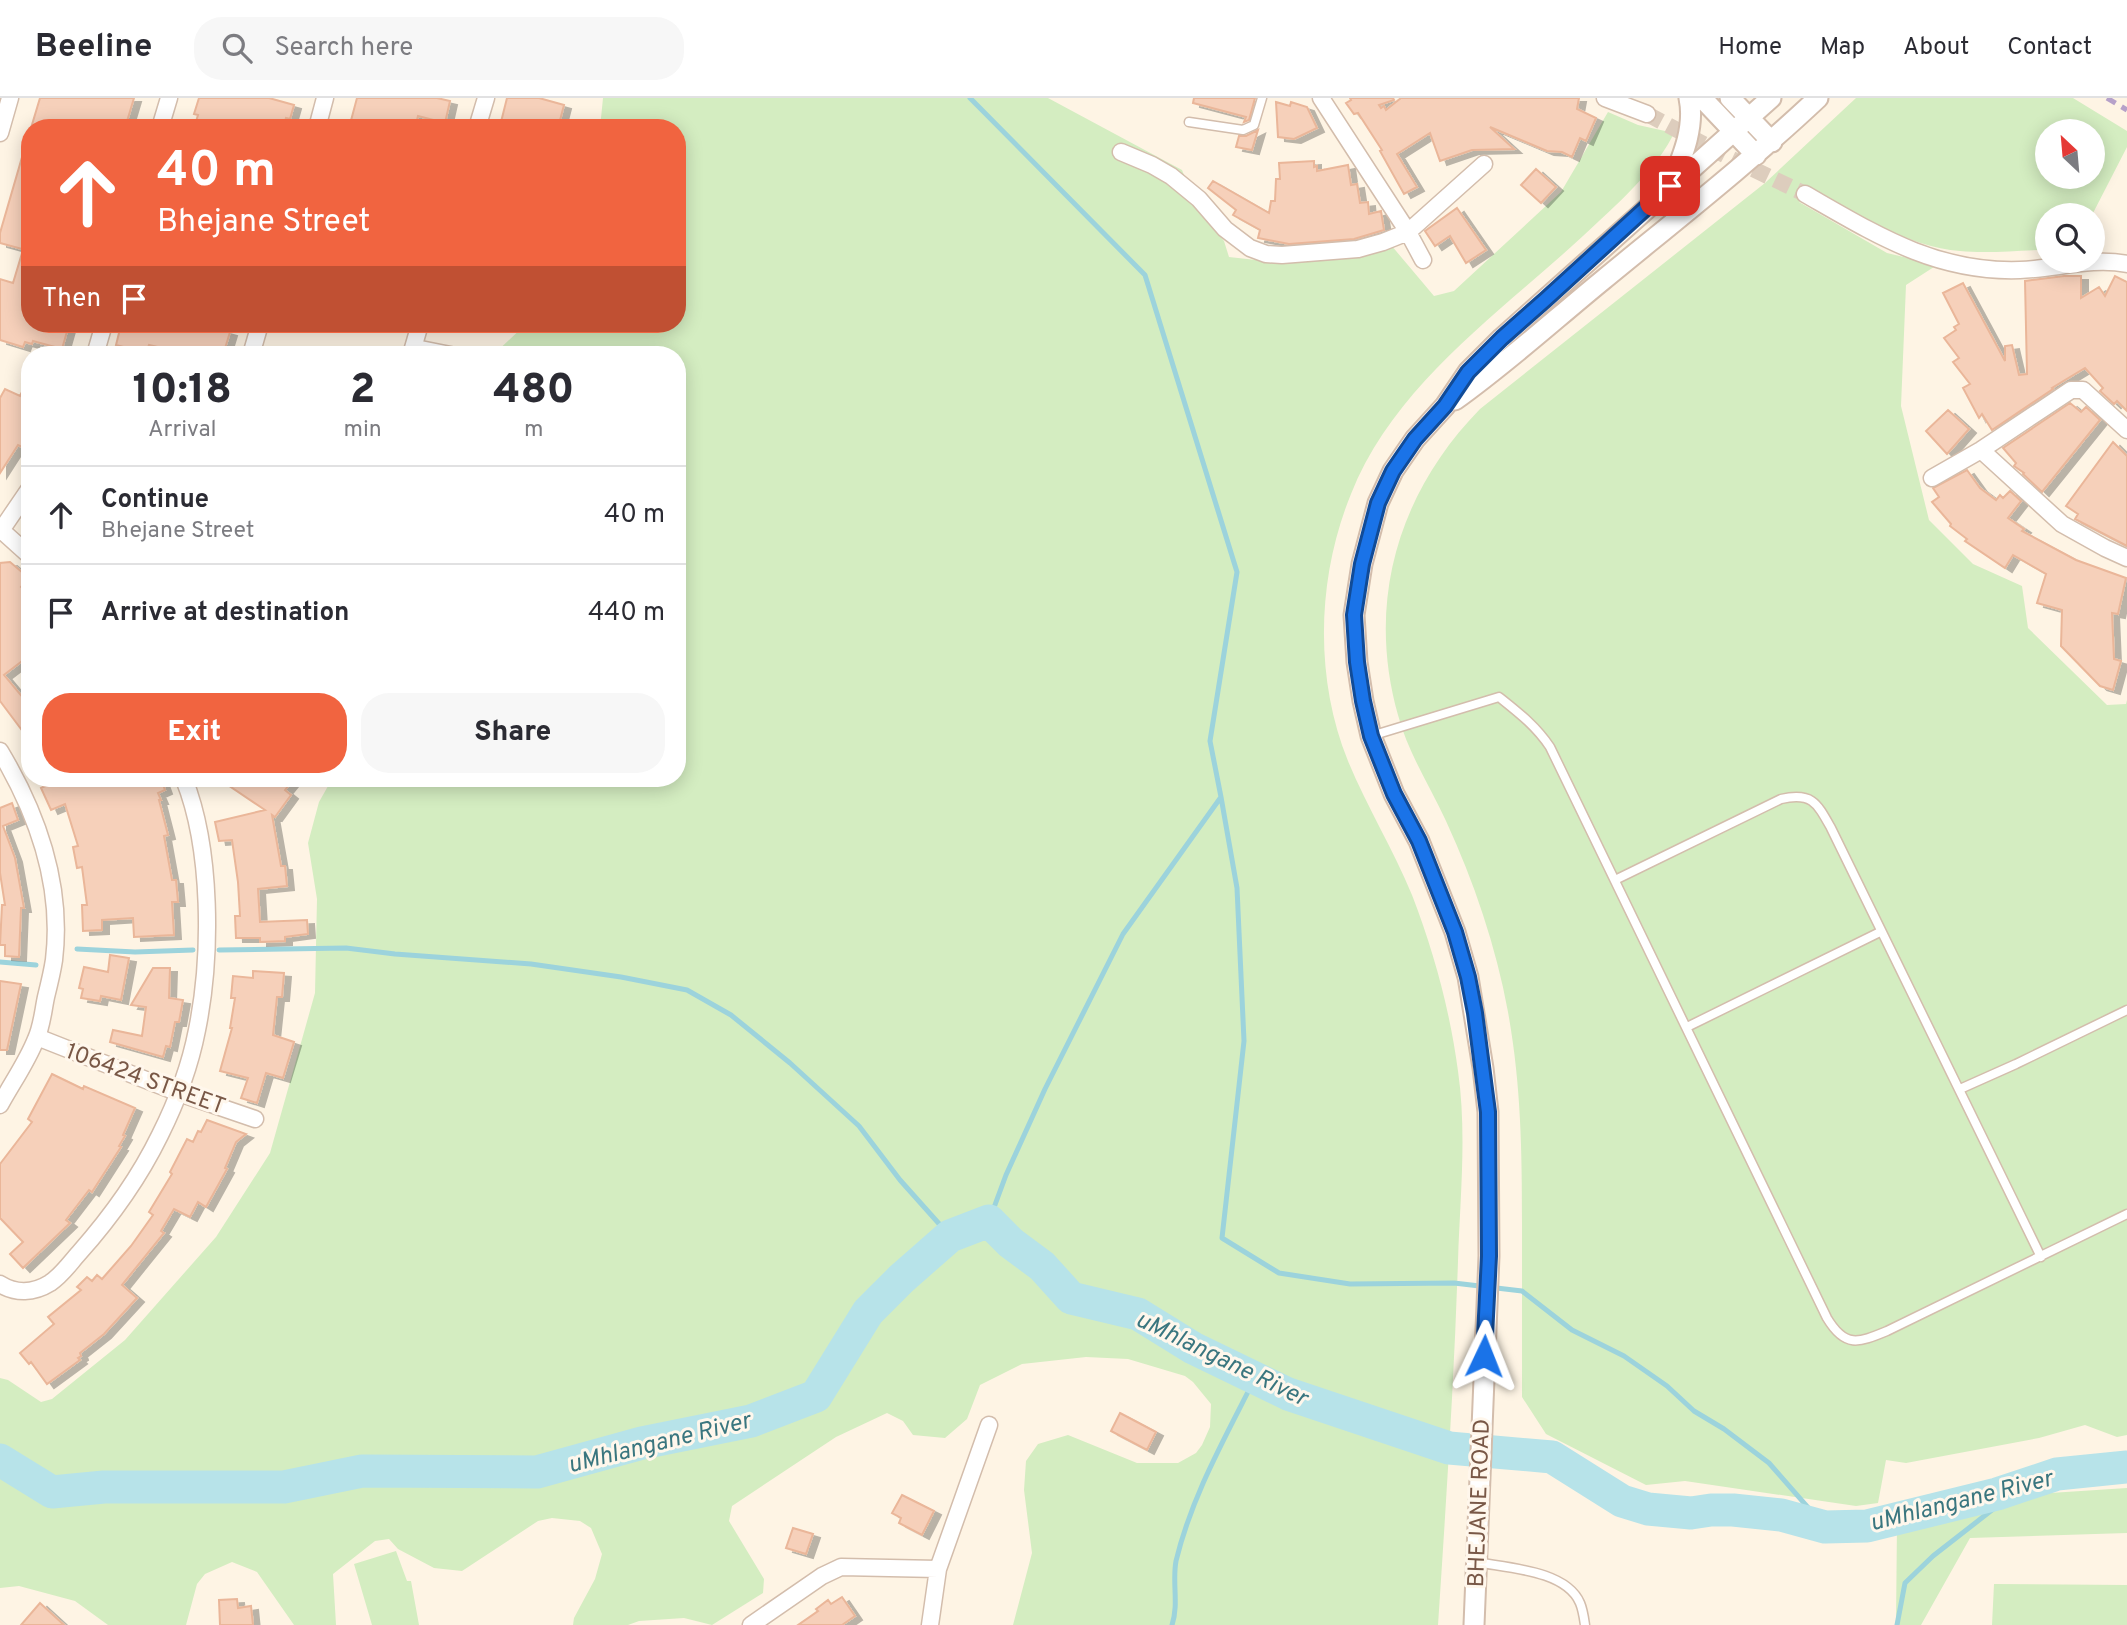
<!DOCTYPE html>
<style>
:root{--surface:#fff;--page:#f7f7f7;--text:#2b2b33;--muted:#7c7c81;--line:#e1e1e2;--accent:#f16440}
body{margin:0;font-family:Overpass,sans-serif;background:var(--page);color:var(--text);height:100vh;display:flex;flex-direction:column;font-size:26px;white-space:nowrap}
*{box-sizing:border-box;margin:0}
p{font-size:23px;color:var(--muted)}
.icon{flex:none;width:38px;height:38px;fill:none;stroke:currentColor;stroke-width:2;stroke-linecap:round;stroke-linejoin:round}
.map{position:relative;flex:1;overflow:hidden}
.drawer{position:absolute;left:21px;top:248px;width:665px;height:441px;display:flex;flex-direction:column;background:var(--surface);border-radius:28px;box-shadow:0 4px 18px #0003}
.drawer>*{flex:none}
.hud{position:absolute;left:21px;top:21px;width:665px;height:214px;border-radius:28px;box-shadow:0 4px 18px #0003;background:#f16440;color:#fff;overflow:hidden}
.needle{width:46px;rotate:334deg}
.buttons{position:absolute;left:2035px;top:21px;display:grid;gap:14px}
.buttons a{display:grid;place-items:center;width:70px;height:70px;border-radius:50%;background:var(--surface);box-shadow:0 4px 18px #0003;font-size:35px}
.pin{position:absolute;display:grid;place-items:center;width:60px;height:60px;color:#fff;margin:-30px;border-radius:14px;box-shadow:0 4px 10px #0006}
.me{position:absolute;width:77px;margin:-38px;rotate:2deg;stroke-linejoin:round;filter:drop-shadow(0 0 5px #0008)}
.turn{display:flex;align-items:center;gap:24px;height:147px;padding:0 21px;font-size:32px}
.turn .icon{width:91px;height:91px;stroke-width:2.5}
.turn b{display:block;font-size:49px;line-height:60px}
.then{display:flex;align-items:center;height:66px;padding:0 21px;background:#0003;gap:14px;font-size:26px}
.eta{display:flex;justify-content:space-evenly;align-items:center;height:119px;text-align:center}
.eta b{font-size:42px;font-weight:800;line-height:49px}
.action{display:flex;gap:14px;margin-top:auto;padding:14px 21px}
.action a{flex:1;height:80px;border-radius:28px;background:var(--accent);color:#fff;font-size:28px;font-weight:800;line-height:80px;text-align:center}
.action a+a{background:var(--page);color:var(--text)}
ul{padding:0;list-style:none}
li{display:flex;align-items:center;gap:21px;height:98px;padding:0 21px;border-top:2px solid var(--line)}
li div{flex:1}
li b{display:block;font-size:26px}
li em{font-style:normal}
header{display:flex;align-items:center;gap:42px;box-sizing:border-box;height:98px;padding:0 35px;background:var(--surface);border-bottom:2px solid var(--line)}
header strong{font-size:33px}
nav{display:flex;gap:38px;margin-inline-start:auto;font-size:24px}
.search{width:490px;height:63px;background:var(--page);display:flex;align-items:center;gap:18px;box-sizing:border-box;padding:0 24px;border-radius:28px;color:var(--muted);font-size:26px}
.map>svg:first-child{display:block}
</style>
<header>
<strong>Beeline</strong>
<div class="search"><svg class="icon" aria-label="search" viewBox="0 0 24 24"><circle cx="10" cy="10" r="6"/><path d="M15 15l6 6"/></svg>Search here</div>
<nav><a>Home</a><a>Map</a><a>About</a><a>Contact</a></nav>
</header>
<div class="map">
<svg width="2127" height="1527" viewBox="0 0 2127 1527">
<defs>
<filter id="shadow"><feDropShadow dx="7" dy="4" stdDeviation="0" flood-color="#0004"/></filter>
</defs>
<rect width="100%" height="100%" fill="#fef4e4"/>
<path fill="#d4edc1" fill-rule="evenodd" d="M603,0H1048L1182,72L1197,110L1224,143L1229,159L1282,165L1346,160L1391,147L1434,198L1454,193L1561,94L1608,14L1638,27L1674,35C1659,67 1625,99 1599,123C1512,207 1397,280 1351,396C1317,479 1314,579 1348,663C1367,709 1393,751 1412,797C1434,854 1450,913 1458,973C1467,1036 1460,1100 1458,1163C1454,1285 1446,1406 1438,1527H1013L1032,1455L1024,1392L1026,1363L1038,1346L1068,1337L1137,1365H1178L1196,1355L1202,1347L1210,1329L1211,1306L1193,1284L1185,1278L1128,1261L1086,1259L1022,1266L980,1287L967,1321L945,1340L913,1337L903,1323L887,1315L836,1339L732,1408L729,1423L764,1481L763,1495L712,1527L684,1520L639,1523L628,1527H573L574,1520L595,1481L602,1456L591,1430L580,1423L552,1420L538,1423L462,1473L434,1470L398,1451L389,1441L375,1443L333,1476L336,1527H294L257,1474L232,1464L205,1476L197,1486L186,1527H108L75,1503L19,1488L0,1490V1280L8,1282L41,1304L52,1301L125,1242L216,1139L270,1055L315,895L317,801L308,745L319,704L332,681H677V257H493L526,226H677V30H600Z
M1856,0H2073L2127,33V49L2092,117H2048L2047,152C2019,152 1988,156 1960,153C1908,149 1859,117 1815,92L1799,104L1887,155L1937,167L1906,187L1901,308L1929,422L1973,466L2022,488L2028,530L2107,607L2126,606L2127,602V1337L2117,1339L2085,1327L2039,1340L1906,1365L1886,1362L1878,1405L1856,1408L1685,1383L1646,1387L1546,1336L1522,1299C1522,1241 1522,1183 1522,1125C1522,1052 1521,986 1508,914C1496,848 1474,784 1446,723C1430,688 1408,655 1398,617C1366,504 1398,395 1480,311L1765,85ZM2048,33H2093V79H2048Z
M2127,1390V1435L1970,1440L1921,1527H1896L1897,1425L2035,1396Z
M396,1453L407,1483H411L419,1527H372L354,1466Z
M1994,1486L2127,1487V1527H1992Z"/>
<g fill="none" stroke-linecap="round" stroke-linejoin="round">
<path stroke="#9cd3dc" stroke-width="5" d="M970,0L1145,177L1237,474L1210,643L1221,699L1123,836L1045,991L1006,1077L989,1123
M1221,699L1237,790L1244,943L1222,1140L1279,1175L1350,1186L1454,1185L1522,1193L1572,1232L1624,1258L1667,1288L1694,1313L1724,1331L1769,1365L1825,1429
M77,851L135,854L193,852
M219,852L346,850L395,856L531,866L621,879L687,892L731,917L790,965L859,1028L900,1082L950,1138
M0,864L36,867
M1172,1527C1179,1506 1172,1484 1176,1463C1192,1397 1225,1340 1255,1280
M1897,1527L1905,1485L1933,1458L2024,1387"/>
<path stroke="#b7e3e9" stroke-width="33" d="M0,1362L52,1394L104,1389H284L362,1373L537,1374L642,1345L751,1323L816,1298L868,1214L901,1181L950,1138L989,1123L1011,1145L1042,1168L1071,1200L1138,1216L1193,1250L1288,1296L1449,1350L1552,1359L1622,1403L1648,1411L1691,1415L1711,1412H1733L1781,1417L1825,1429L1867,1428L1997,1396L2057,1376L2127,1369"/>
</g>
<path fill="#f6d0ba" stroke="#eab699" stroke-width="2" filter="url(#shadow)" d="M40,0H134L125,30H31Z
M199,0H269L294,7L290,21L286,20L283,30H194L198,17L194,16Z
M357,0H437L450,3L445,25L418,18L415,30H349Z
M507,0H539L564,7L558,30H522L501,24Z
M1194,0H1255L1249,22L1244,24L1246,19L1193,5Z
M1350,0H1393L1394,2L1379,7L1381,10L1384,8L1386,12L1401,0H1579L1577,11L1596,20L1586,43L1580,40L1572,59L1562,54L1547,53L1490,29L1514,51L1472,52L1440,63L1430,35L1397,56L1417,89L1404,96L1380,53L1382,52L1358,15L1354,16L1346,5L1351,2Z
M1276,4L1290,8L1291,4L1307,9L1317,30L1294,41L1278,39Z
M1258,32L1252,52L1236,49L1239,38H1246Z
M25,49L30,50V106L24,126L28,127L22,151L0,145V135Z
M1314,63V69L1317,68V73L1348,67L1351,87L1357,86L1360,105L1368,104L1369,116L1381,113L1384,132L1354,141L1289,146L1258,140L1260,132L1233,117L1236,112L1208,90L1213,83L1269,115L1271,103H1275L1276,81H1280L1279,65Z
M1536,71L1556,89L1541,105L1521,87Z
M1457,110L1486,152L1466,165L1450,138L1435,148L1425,133Z
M26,142L30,143V226H53L68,230L62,251L33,243L32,246L25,244L23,249L0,242V181L13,185Z
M2064,178H2081V200L2099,189L2105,198L2115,178L2127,184V313L2117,303L2114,306L2100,293L2103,290L2085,270L2052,290L2053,291L1992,332L1982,316L1979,320L1963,290L1970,286L1953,264L1959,260L1944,240L1956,232L1954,229L1959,226L1943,195L1963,185L2005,263V248L2012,247L2019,277L2027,276L2025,183Z
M131,226H201L230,234L223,257H191L149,247L145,257H124L127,250L116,247L120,231L129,233Z
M30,278V337L22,349L18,347L0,375V300L5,291L20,298Z
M2070,305L2081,314L2086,309L2100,322L2042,394L2023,376L2024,375L2014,368L2016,365L2003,350Z
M1948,312L1969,331L1947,356L1926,333Z
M2113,344L2127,358V448L2075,421L2078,416L2066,408Z
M1967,372L1980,390L1996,402L2000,397L2003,400L2010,393L2021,403L2008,420L2024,431L2022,433L2076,462L2126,480L2118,516L2112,515L2114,561L2121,563L2113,592L2100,588L2061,548L2062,512L2037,505L2046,476L2013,457L2005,470L1965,443L1967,441L1950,428L1951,426L1932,404L1939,399L1933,390Z
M10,464L29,480L21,489L30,497V557L4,577L30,608V643L0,603V465Z
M51,681H161L165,692L158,695L161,702H159L168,737L164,738L172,782H176L178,804H172L174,837L134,839L133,820L102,822V832L83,833L82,807H87L82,769L77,770L73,749L78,748L65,706L51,712L41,690L52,685Z
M219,681H294L285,692L291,697L275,719L272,717L281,768H285L287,788L258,791L260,824L307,822L308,836L285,839V843L260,844V840H236L235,818H240L238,784L232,742L219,743L215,724L265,712Z
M12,705L18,722L3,728L15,760L24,810H21L19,859L5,858V847H0L2,807H5L0,775V710Z
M110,857L129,860L121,902L101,898L100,903L81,900L83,891L79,890L84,869L108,874Z
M153,870H170L169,900L183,902L179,924H175L170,949L166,948L163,959L110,944L113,932L142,938L146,909L131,907Z
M253,873L284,875L282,899H277L273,937L294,944L283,980L266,975L257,1005L241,1000L248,980L220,973L232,930H230L235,900H231L233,878L253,880Z
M0,883L21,886L7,952H0Z
M52,976L83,991L84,988L135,1010L123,1037L125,1038L119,1048L121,1049L92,1094L89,1092L66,1122L70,1125L23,1170L10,1156L23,1144L0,1120V1066L32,1024L28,1021Z
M207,1022L246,1036L236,1044L225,1070L227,1071L206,1109L198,1104L190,1119L174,1111L161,1133L164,1135L122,1187L137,1200L104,1236L80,1255L81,1258L78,1260L80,1262L47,1286L31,1264L29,1266L20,1255L54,1226L48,1219L81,1192L77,1189L87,1179L92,1183L97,1177L102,1181L131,1148L153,1117L149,1114L172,1076L170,1074L187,1041L193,1044L198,1033L201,1034Z
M1120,1315L1156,1334L1147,1352L1111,1333Z
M902,1397L934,1413L922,1437L899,1425L901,1420L892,1415Z
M793,1430L813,1436L806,1456L786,1450Z
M842,1499L855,1518L842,1527H798L818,1513L816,1511L828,1502L831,1506Z
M237,1501L238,1510L251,1508L253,1527H220L219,1502Z
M40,1505L64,1527H21Z"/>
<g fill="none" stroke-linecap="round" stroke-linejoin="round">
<path stroke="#ddcdbd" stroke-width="16" stroke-dasharray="16 8" stroke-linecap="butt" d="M1647,16L1730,60L1805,96"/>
<g stroke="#d3bdac" stroke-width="11">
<path id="service" d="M1189,24L1243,32L1254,27L1262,0
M415,246L470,257
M1371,638L1499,599C1519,615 1536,628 1550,649L1827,1220C1845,1250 1858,1245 1887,1233L2127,1116
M1615,782L1781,701C1812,694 1817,705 1831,730L2041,1159
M1687,929L1880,834
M1960,991L2016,966L2127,912
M1476,1464C1507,1470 1566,1472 1580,1505C1583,1512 1584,1520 1585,1527"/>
</g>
<g stroke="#d3bdac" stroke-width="19">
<path id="minor" d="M1321,0L1408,134L1423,162
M1605,0L1647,16
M160,30L169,0
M317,30L325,0
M477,30L486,0
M0,35L10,0
M1121,54L1152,67L1171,78L1199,101L1225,131L1250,150L1266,156L1282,157L1358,151L1383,144L1408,134L1484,66
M1805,96C1875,136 1936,175 2020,172C2055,171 2092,159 2127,166
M95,257L104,226
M251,257L260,226
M411,257L420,226
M1981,352L2062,426L2105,450L2127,460
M1932,380L1981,352L2071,292H2083L2127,332
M1,432L30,458
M0,434L30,390
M0,653C37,715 63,788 54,862C52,875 49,887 46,899C43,913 42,928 36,941C27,964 12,985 0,1007
M37,939L179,995L255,1021
M0,1186C16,1196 34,1195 50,1185C62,1177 70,1165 79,1155C111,1119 139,1080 160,1037C176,1005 190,968 197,932C212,858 212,751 184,681
M751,1527L822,1478L841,1469L938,1471
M930,1527L938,1471L989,1327"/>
</g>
<g stroke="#d3bdac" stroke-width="23">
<path id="tertiary" d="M1702,0L1756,57
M1730,0L1772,44
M1672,84C1683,57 1695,29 1689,0
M1455,302C1507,265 1554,222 1603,182C1676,122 1750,64 1818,0
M1474,1527L1489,1158L1488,1014L1483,970L1468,879L1455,834L1419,743L1394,696L1371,638L1363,603L1357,564L1354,517L1362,466L1378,405L1393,373L1415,341L1445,308L1468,274L1502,240L1771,0"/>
</g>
<use href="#service" stroke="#fff" stroke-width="8"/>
<use href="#minor" stroke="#fff" stroke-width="16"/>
<use href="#tertiary" stroke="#fff" stroke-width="19"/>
<path stroke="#b6a1c9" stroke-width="5" stroke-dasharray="10 7" stroke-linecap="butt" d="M2107,0L2127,12"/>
</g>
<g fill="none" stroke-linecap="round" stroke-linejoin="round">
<g stroke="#114b97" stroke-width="18">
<path id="route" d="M1484,1258L1489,1158L1488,1014L1475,915L1468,879L1455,834L1419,743L1394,696L1371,638L1363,603L1357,564L1354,517L1362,466L1378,405L1393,373L1415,341L1445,308L1468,274L1502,240L1545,202L1670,88"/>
</g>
<use href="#route" stroke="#1a73e8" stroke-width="12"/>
</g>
<g text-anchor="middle" stroke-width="6" stroke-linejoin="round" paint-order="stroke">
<g font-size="23" fill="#795847" stroke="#fff7ec">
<text transform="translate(146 980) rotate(20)" y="8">106424 STREET</text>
<text transform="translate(1478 1405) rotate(-88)" y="8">BHEJANE ROAD</text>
</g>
<g font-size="24" font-style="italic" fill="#3a767f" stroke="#fff7ec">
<text transform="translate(1222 1260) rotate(26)" y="8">uMhlangane River</text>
<text transform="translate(659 1344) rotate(-14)" y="8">uMhlangane River</text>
<text transform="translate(1961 1402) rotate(-14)" y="8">uMhlangane River</text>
</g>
</g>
</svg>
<div class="buttons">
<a><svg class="needle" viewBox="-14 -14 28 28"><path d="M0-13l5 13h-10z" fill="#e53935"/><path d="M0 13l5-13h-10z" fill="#7c7c81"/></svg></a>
<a><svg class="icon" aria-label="search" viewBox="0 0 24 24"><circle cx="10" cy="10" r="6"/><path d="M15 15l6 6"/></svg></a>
</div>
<div class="pin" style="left:1670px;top:88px;background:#d93025"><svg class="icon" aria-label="arrive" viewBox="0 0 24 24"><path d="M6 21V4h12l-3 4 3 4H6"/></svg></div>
<svg class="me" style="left:1484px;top:1258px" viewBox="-20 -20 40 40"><path d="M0-17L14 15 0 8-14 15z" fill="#1a73e8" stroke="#fff" stroke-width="4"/></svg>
<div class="hud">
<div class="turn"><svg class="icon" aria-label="ahead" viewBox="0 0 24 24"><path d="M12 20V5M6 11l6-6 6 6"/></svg><div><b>40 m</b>Bhejane Street</div></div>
<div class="then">Then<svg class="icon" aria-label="arrive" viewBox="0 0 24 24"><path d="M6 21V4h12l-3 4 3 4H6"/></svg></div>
</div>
<section class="drawer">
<div class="eta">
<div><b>10:18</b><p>Arrival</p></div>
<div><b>2</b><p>min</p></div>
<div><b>480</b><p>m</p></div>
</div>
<ul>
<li><svg class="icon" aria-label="ahead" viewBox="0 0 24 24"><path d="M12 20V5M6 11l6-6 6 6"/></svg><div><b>Continue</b><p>Bhejane Street</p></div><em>40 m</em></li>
<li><svg class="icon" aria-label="arrive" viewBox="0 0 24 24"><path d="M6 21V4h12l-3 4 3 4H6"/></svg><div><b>Arrive at destination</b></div><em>440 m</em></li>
</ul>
<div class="action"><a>Exit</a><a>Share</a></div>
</section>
</div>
